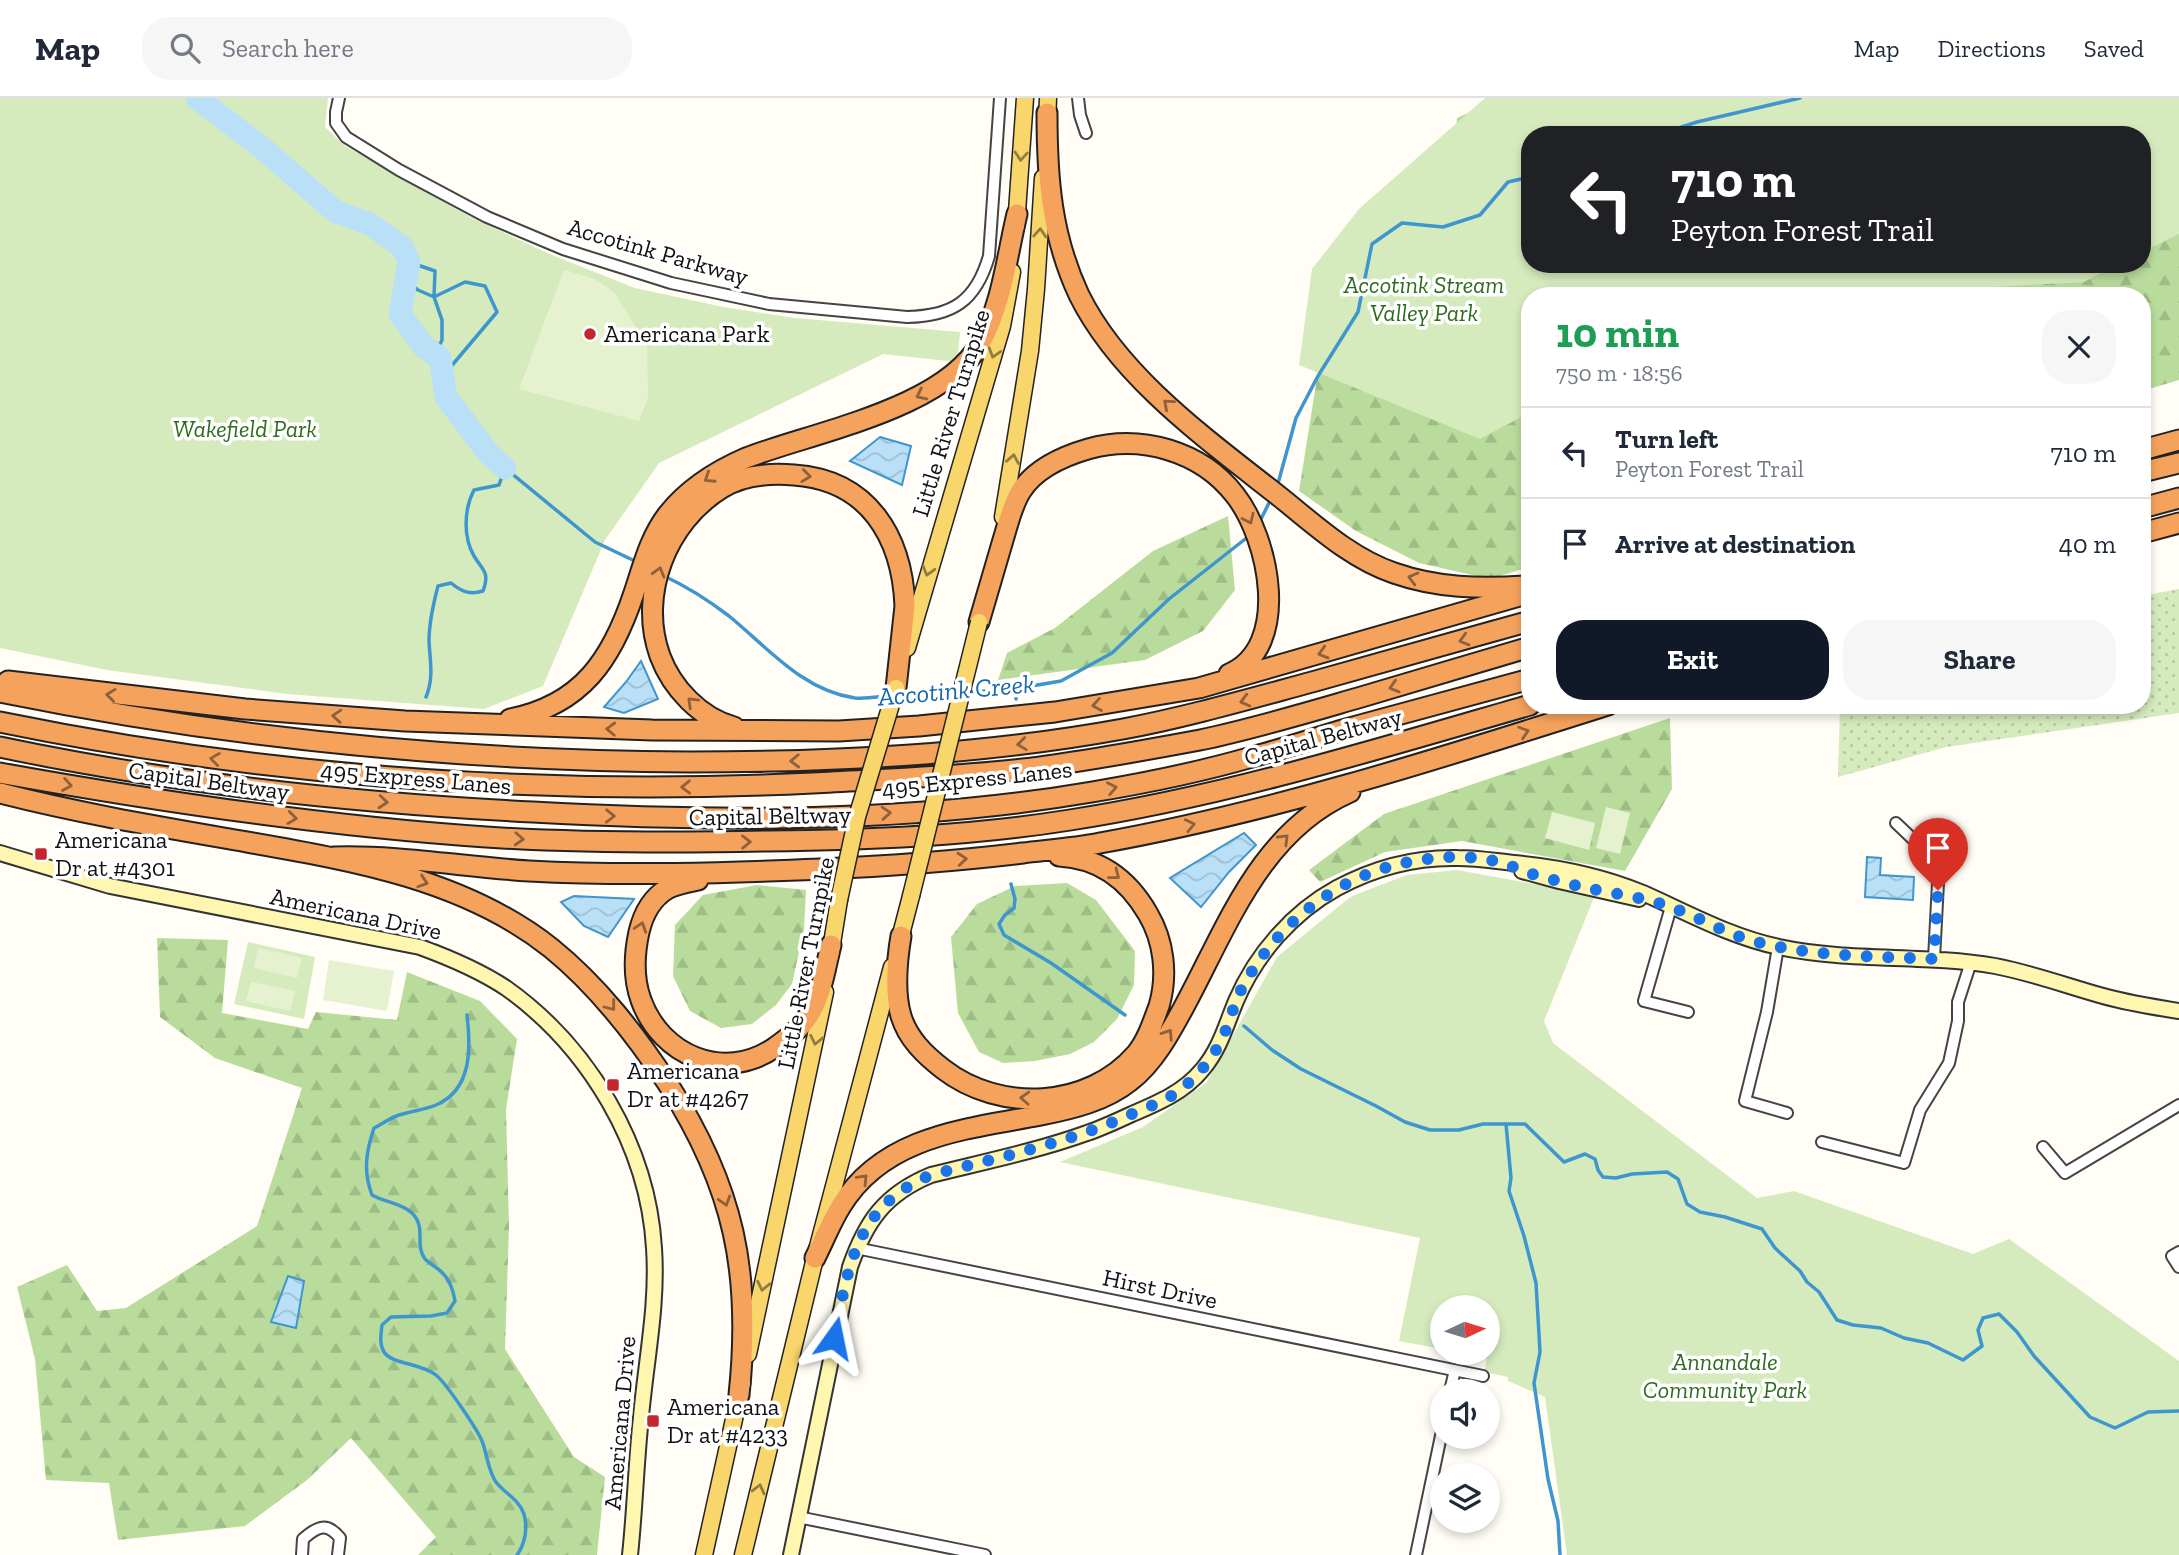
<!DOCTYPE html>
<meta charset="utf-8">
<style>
:root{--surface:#fff;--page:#f6f6f7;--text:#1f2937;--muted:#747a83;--line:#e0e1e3;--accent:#111827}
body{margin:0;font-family:"Zilla Slab",serif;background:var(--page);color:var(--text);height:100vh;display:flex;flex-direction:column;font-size:26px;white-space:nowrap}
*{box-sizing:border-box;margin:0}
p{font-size:23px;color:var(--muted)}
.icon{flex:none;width:38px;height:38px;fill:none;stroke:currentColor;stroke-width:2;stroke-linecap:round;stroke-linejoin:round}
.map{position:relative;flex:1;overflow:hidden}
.panel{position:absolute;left:1521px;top:189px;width:630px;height:427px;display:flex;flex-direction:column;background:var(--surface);border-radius:28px;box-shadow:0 4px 10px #0003}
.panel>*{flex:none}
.guide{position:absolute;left:1521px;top:28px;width:630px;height:147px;border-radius:28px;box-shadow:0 4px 10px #0003;background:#202124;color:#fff;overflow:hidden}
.needle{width:46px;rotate:86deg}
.fabs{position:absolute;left:1430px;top:1197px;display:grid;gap:14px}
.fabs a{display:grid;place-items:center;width:70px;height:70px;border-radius:50%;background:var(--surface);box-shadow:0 4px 10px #0003;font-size:35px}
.pin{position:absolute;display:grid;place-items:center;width:60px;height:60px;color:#fff;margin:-72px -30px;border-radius:50% 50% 50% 0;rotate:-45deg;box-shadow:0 0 7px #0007}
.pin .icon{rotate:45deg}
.me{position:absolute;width:77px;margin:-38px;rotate:12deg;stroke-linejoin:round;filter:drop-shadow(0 0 5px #0008)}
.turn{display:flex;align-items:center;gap:24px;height:147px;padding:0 35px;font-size:32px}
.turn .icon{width:91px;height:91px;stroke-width:2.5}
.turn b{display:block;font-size:49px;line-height:60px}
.round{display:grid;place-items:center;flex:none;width:74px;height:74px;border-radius:28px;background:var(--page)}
.summary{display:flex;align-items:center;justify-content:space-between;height:119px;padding:0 35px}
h1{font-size:42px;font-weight:700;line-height:52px;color:#1e9e55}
.cta{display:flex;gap:14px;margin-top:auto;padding:14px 35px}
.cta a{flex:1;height:80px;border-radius:28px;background:var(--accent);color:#fff;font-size:28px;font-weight:700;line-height:80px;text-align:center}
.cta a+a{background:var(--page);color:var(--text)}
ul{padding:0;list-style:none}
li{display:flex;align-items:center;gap:21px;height:91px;padding:0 35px;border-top:2px solid var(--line)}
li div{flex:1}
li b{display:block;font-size:26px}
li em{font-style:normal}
header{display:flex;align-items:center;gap:42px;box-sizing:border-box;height:98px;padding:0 35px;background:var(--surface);border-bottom:2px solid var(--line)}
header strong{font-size:33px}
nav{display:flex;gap:38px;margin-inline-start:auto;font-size:24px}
.search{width:490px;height:63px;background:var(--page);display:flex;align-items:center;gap:18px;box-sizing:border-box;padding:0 24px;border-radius:28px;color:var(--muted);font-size:26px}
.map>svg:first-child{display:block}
</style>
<header>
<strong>Map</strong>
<div class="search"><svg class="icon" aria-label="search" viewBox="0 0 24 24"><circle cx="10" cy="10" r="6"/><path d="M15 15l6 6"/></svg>Search here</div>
<nav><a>Map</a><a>Directions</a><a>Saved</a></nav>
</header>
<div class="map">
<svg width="2179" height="1457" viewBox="0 0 2179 1457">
<defs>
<pattern id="grass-dots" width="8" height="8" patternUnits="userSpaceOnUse" patternTransform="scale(1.75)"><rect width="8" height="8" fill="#d5ebbd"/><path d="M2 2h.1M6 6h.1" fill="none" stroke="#b6c8a1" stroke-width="1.8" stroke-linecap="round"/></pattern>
<pattern id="forest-firs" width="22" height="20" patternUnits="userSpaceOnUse" patternTransform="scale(1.75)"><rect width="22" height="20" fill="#b9dc9c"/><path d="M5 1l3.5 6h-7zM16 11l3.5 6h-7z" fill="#9ebc85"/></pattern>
<pattern id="water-waves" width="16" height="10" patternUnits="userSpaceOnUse" patternTransform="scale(1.75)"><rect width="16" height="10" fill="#b9e0f7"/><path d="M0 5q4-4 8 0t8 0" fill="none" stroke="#9ebfd3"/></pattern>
</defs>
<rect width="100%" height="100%" fill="#fffdf5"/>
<path fill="url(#grass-dots)" d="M2179,491V615L1946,649L1838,679L1840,607H2142V498Z"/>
<path fill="url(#forest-firs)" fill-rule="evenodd" d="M1500,0H2179V282L2142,293V198H1530L1529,469L1490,481L1419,465L1356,433L1299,393L1317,280L1394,119L1449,104L1457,20ZM1530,37H2142V166H1530Z
M1228,418L1235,492L1203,533L1145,562L998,582L1007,555L1055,530L1153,453Z
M1670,620L1672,691L1625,773L1462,743L1385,754L1320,784L1309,772L1384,716Z
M1067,785L1096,802L1135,853L1134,887L1117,921L1094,944L1070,956L1035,963L1003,965L979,954L958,915L951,839L977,806L1015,788Z
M757,787L806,792L804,831L792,886L776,907L752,926L721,930L690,913L673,878L675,827L703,797Z
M157,840L228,842L222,915L308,931L316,914L397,922L407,874L480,903L517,941L506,1011L509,1129L505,1251L574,1359L605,1379L597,1457H418L436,1439L351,1340L307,1382L245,1428L118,1442L109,1385L46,1382L35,1261L17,1189L67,1167L97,1213L126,1210L257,1128L302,990L215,960L160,919Z"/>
<path fill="#d5ebbd" d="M0,0H328L325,29L345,48L474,121L552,157L635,190L723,209L795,220L960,234L957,264L883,256L659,365L605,442L543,588L484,611L287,596L107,572L0,550Z
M1485,0H2179V136L2142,154V37H1530V166H2118L2084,184L1920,193L1898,198H1530L1529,315L1480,341L1299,267L1312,171L1359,111Z
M1457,772L1595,797L1544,923L1553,945L1757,1100L1794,1093L1973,1156L2009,1141L2179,1263V1457H1567L1545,1299L1508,1283V1279L1484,1274L1487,1261L1458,1255H1488V1209H1442V1251L1399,1243L1420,1140L1060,1064L1143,1029L1206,985L1277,859L1344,804L1352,798L1407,777Z
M248,844L315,859L304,921L234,906Z"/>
<path fill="#e6f2cf" d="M564,172L595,181L615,195L647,248L648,299L639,323L519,291Z
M1606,709L1630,715L1620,756L1596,750Z
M1552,714L1595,725L1589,752L1545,740Z
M258,850L302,860L297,880L254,870Z
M329,862L394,873L387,913L323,902Z
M251,884L295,893L290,913L246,903Z"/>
<path fill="url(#water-waves)" stroke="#3f96cf" stroke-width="2" d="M880,339L911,348L902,387L850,363Z
M641,563L658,601L624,615L604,609L626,584Z
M1244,735L1256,747L1229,774L1201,809L1170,780Z
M1867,759L1881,760L1880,777L1914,779L1913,802L1865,799Z
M574,798L634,801L608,839L584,828L561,804Z
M288,1178L304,1183L296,1230L271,1224Z"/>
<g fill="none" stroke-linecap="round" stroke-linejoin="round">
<path stroke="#3f96cf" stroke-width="3.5" d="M1657,37L1697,24L1800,0
M409,164L435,173L434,199L442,222V242L435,256
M406,183L418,192L434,199L465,184L485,188L497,214L443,278
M1277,389L1296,320L1318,278L1358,214L1372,146L1402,125L1443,129L1480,117L1508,84L1530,79
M1258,427L1272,399
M664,478C688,489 708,502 729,518C767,549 803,593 855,600C865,601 877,599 888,598
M965,594L1008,592L1061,583L1112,555L1169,501L1249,438
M899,598L958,594
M426,599C434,580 430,563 429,543C429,524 433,507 438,488L451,485C462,494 470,497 483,493C490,474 483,473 474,458C463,439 464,411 474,392L499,387L505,370L595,444L639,465
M1016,601L1017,590
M1011,786L1015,801L1014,810L1005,817L999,826L1004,837L1051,865L1125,917
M467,917C471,950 472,992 436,1007C424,1012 411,1013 399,1017C390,1020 382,1026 374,1030C366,1054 363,1073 372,1097C384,1104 402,1105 412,1115C427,1130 414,1146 425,1161C428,1164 434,1168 438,1171C449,1179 453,1190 455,1203L447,1215L431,1218L391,1219L382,1227C381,1236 379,1246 384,1254C391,1266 421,1265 436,1277C446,1285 477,1331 482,1343C487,1355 488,1373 496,1384C504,1395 519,1401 524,1416C528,1430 525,1446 517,1457
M1244,928L1272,952L1301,971L1376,1008L1405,1024L1430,1032H1459L1483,1026H1525L1564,1064L1585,1056L1595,1061L1598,1072L1603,1079L1616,1080L1632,1076L1667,1074L1678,1081L1687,1106L1700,1114L1725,1119L1762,1131L1775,1150L1800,1173L1807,1184L1819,1194L1837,1222L1853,1227L1881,1230L1904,1240L1928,1245L1963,1262L1982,1248L1978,1232L1983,1220L1999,1216L2017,1234L2034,1258L2090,1319L2115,1330L2148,1314L2179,1313
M1506,1026L1511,1080L1509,1093L1524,1138L1536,1185L1540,1254L1534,1285L1548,1381L1558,1423L1560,1457"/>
<path stroke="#b9e0f7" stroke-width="23" d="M197,0L260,48L336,114L370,126L402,149L409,164L400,216L424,249L440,260L446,299L488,355L505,370"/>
<g stroke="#444" stroke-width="14">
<path id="street" d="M339,0L336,14V25L346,39L399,72L487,119L563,151L671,185L769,206L907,219C953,218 976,203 989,158L1000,0
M1078,0L1080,17L1086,35
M1896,725L1939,766L1934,861
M1671,809L1644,903L1688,914
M1778,849L1767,914L1745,1003L1787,1015
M1822,1044L1904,1065L1920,1012L1949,965L1958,923V904L1971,864
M2043,1049L2065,1075L2179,1007
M856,1150L1483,1278
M2179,1154L2172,1158L2179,1169
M1450,1293L1455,1272
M798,1419L985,1457
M302,1457L303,1441C318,1428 327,1424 340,1440L338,1457
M1416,1457L1442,1333"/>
</g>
<g stroke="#333" stroke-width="18">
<path id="secondary" d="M0,755L110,788L420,849C450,860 479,872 506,890C589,949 648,1048 654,1150C658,1207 646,1262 641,1319C636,1365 635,1411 630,1457
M1522,773L1559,783L1639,801
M791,1457L850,1169C866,1123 885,1096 931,1077C983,1064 1037,1053 1087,1035C1102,1030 1117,1023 1132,1016C1158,1005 1184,994 1202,972C1220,951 1226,927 1236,903C1256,856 1293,814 1337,790C1374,770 1416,759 1458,760C1477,760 1495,763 1514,765C1558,769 1602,778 1643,795C1688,815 1731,839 1779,849C1850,864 1924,856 1995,868C2032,875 2067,888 2103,898C2128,905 2153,909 2179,913"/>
</g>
<g stroke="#222" stroke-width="19">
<path id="primary" d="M1047,26L1048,0
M1016,128L1025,0
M1003,419L1030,253L1036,191L1043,80
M907,550L1002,228L1012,174
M898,848L911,798
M830,858L839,802
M748,1256L825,894
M704,1457L742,1285
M743,1457L815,1160L892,869"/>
</g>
<g stroke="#222" stroke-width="23">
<path id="highway" d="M1047,15C1047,80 1051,137 1079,197C1120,280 1208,342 1280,399C1315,427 1350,460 1394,475C1437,490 1480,491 1525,488
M2142,352L2179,342
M2142,374L2179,365
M2142,410L2179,400
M2142,435L2179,425
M979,524C987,497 995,469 1003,442C1008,426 1012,407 1021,393C1035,371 1064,358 1088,351C1141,336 1201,353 1235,397C1269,440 1292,549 1229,576
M8,583L245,611L405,623L652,632L839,633L919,628L1055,614L1199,590L1530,495
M0,594C227,640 457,663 689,664C834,664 980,657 1123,631C1187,619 1249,601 1312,584C1384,564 1457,543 1530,523
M510,621C582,607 612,561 634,495C643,468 650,439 668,416C688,391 716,373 746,360C813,334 945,311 981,244C1002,206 1007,158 1017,116
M0,624C268,679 540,698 813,685C883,681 953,679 1023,671C1082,664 1141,653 1200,642C1253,631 1306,615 1358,600C1415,583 1472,566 1530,549
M734,629C700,620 672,590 660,558C638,497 666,424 722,390C743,377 769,375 794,377C868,382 902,438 905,508L896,590
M0,649C175,686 355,705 533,714C717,724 911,725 1092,694C1146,685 1200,674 1252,659C1282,651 1312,641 1342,632C1404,615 1467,598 1530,581
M0,675C161,704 323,728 486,739C580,745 673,745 767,743C868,742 970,738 1070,722C1226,698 1378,651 1530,607
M0,695C74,714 149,727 224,740C337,760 459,777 551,850C598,888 635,936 668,986C734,1089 752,1175 739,1297
M334,759C399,757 464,769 529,773C626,778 724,775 821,771C889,768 956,763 1023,755C1048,752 1075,750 1100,745C1273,714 1441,660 1608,607
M698,782C688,784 676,786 667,791C652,800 643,817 639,834C634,857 633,880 641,902C661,958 724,984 774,950C791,938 805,927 814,908C823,890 826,866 831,847
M901,838C897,862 894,894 901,918C908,941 925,957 943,971C1000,1015 1088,1011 1136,956C1147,943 1153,924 1159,908C1168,877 1164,843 1148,816C1128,781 1099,760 1059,758
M815,1160C824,1142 831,1124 841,1108C884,1037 968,1031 1041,1017C1072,1011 1105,1003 1130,983C1154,965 1171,933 1185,907C1228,827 1261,733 1350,694"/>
</g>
<use href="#street" stroke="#fff" stroke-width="10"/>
<use href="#secondary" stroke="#fff6b0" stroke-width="14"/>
<use href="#primary" stroke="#f9d66b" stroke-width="16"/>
<use href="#highway" stroke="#f5a25d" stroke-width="19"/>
<g stroke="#222" stroke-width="19" stroke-linecap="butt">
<path id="primary-bridge" d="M911,798L979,524
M839,802L857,719L896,590"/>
</g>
<use href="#primary-bridge" stroke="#f9d66b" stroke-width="16"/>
</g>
<defs><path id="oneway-chevron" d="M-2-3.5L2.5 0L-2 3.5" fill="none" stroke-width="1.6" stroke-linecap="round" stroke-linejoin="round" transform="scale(1.75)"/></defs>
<g stroke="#917d42">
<use href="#oneway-chevron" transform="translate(1021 58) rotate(94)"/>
<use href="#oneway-chevron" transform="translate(1040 135) rotate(-86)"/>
<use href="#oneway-chevron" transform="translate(994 255) rotate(107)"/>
<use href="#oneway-chevron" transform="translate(1013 361) rotate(-80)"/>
<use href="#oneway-chevron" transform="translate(928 473) rotate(106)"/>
<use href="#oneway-chevron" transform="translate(816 942) rotate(102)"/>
<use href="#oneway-chevron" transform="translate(763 1188) rotate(102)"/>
<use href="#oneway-chevron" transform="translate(759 1391) rotate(-76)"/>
</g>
<g stroke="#8e613b">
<use href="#oneway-chevron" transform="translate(921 297) rotate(154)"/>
<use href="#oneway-chevron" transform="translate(1168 306) rotate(-139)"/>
<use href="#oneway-chevron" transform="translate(806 378) rotate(7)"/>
<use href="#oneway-chevron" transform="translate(709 380) rotate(147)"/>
<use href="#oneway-chevron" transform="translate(1249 421) rotate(65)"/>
<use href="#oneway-chevron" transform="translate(659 474) rotate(-74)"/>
<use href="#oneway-chevron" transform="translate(1413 480) rotate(-165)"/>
<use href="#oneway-chevron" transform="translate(1464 542) rotate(164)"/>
<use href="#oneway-chevron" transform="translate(1323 555) rotate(164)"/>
<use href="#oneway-chevron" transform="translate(1394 589) rotate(163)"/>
<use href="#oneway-chevron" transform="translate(111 597) rotate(-173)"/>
<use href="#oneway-chevron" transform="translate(1245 603) rotate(165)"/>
<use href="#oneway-chevron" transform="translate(692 604) rotate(-136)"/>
<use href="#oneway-chevron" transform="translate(1097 607) rotate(171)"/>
<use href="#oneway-chevron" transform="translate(337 618) rotate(-176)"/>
<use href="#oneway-chevron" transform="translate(611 631) rotate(-178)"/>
<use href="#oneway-chevron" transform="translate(1524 634) rotate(-18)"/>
<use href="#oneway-chevron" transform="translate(1022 646) rotate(173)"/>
<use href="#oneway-chevron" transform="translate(215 661) rotate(-172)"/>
<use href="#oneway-chevron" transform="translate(795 663) rotate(178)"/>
<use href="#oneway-chevron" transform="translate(67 687) rotate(10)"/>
<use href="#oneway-chevron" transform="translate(686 689) rotate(179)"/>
<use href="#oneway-chevron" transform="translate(1112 690) rotate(-11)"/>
<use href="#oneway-chevron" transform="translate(383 704) rotate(5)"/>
<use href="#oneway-chevron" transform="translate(886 715) rotate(-4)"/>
<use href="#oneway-chevron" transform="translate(610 718) rotate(1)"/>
<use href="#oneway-chevron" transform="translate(292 720) rotate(7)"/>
<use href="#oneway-chevron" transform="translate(1190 727) rotate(-12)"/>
<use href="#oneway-chevron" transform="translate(519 741) rotate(3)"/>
<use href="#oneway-chevron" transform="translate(1284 741) rotate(-45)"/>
<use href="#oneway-chevron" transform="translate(746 744) rotate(-1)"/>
<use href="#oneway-chevron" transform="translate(962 761) rotate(-5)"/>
<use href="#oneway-chevron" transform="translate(1115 777) rotate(38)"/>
<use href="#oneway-chevron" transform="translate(423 784) rotate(18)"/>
<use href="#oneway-chevron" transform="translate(641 829) rotate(-72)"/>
<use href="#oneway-chevron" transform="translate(611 908) rotate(52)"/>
<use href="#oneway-chevron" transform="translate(1168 936) rotate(-57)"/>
<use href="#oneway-chevron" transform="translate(1025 1000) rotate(-177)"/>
<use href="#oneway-chevron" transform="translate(863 1081) rotate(-46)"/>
<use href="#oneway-chevron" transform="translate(725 1103) rotate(73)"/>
</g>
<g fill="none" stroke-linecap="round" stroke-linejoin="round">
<path stroke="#1a73e8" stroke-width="12" stroke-dasharray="0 21.6" d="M834,1240C849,1167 855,1109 931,1077C1001,1059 1068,1045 1134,1015C1150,1008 1166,1003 1180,992C1198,978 1213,960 1223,939C1229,925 1233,910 1239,896C1276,823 1344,771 1427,761C1449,758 1473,758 1495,763C1506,765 1517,771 1528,775C1546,780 1565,785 1583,789C1612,796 1645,799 1673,810C1701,820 1728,837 1757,844C1815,859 1875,858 1934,861L1938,792"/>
</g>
<g fill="#c4262e" stroke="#fff" stroke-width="2.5">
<circle cx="590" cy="236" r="7"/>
<rect x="34" y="749" width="14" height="14" rx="3.5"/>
<rect x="606" y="980" width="14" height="14" rx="3.5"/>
<rect x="646" y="1316" width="14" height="14" rx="3.5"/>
</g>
<g text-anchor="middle" stroke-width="7" stroke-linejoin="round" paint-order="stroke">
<g font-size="24" fill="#111" stroke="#fff">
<text transform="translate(658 154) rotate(16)" y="8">Accotink Parkway</text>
<text transform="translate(951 315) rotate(-73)" y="8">Little River Turnpike</text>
<text transform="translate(1323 639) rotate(-15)" y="8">Capital Beltway</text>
<text transform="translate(416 680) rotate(5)" y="8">495 Express Lanes</text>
<text transform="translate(977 681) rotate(-6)" y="8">495 Express Lanes</text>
<text transform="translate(209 683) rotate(8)" y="8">Capital Beltway</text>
<text transform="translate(770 718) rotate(-1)" y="8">Capital Beltway</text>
<text transform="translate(356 816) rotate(12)" y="8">Americana Drive</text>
<text transform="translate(806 865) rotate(-79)" y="8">Little River Turnpike</text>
<text transform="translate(1160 1191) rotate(12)" y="8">Hirst Drive</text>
<text transform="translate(620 1325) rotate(-85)" y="8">Americana Drive</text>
</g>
<g font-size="24" font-style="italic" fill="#2f6b1f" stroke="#fff">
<text x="1424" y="195">Accotink Stream<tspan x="1424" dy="28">Valley Park</tspan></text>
<text x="245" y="339">Wakefield Park</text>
<text x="1725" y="1272">Annandale<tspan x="1725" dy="28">Community Park</tspan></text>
</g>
<g font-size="24" fill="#111" stroke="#fff" text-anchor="start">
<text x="604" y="244">Americana Park</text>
<text x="55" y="750">Americana<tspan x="55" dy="28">Dr at #4301</tspan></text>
<text x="627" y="981">Americana<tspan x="627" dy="28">Dr at #4267</tspan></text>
<text x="667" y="1317">Americana<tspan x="667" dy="28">Dr at #4233</tspan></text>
</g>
<g font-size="26" font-style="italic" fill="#1768a6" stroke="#fff">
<text transform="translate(956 592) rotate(-5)" y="9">Accotink Creek</text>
</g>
</g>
</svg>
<div class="fabs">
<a><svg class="needle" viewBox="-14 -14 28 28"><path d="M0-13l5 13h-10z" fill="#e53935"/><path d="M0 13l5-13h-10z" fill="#747a83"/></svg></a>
<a><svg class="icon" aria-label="sound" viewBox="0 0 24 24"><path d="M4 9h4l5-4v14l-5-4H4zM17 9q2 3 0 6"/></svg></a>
<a><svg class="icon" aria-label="layers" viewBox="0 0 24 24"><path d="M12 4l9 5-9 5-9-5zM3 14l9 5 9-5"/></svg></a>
</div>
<div class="pin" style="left:1938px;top:792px;background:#d93025"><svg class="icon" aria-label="arrive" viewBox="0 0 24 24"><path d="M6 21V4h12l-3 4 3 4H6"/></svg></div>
<svg class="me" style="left:834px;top:1240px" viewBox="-20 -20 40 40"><path d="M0-17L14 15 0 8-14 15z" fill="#1a73e8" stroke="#fff" stroke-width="4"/></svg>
<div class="guide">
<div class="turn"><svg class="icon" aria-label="left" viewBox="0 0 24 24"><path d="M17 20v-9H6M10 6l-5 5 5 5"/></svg><div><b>710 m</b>Peyton Forest Trail</div></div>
</div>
<section class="panel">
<div class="summary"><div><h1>10 min</h1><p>750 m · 18:56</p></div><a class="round"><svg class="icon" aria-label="close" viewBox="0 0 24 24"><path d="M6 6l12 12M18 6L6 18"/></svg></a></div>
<ul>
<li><svg class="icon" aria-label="left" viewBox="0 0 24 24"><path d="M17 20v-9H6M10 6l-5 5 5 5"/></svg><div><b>Turn left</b><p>Peyton Forest Trail</p></div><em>710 m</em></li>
<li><svg class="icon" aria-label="arrive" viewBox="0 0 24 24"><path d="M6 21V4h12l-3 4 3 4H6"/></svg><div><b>Arrive at destination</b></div><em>40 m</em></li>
</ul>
<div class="cta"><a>Exit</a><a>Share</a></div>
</section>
</div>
